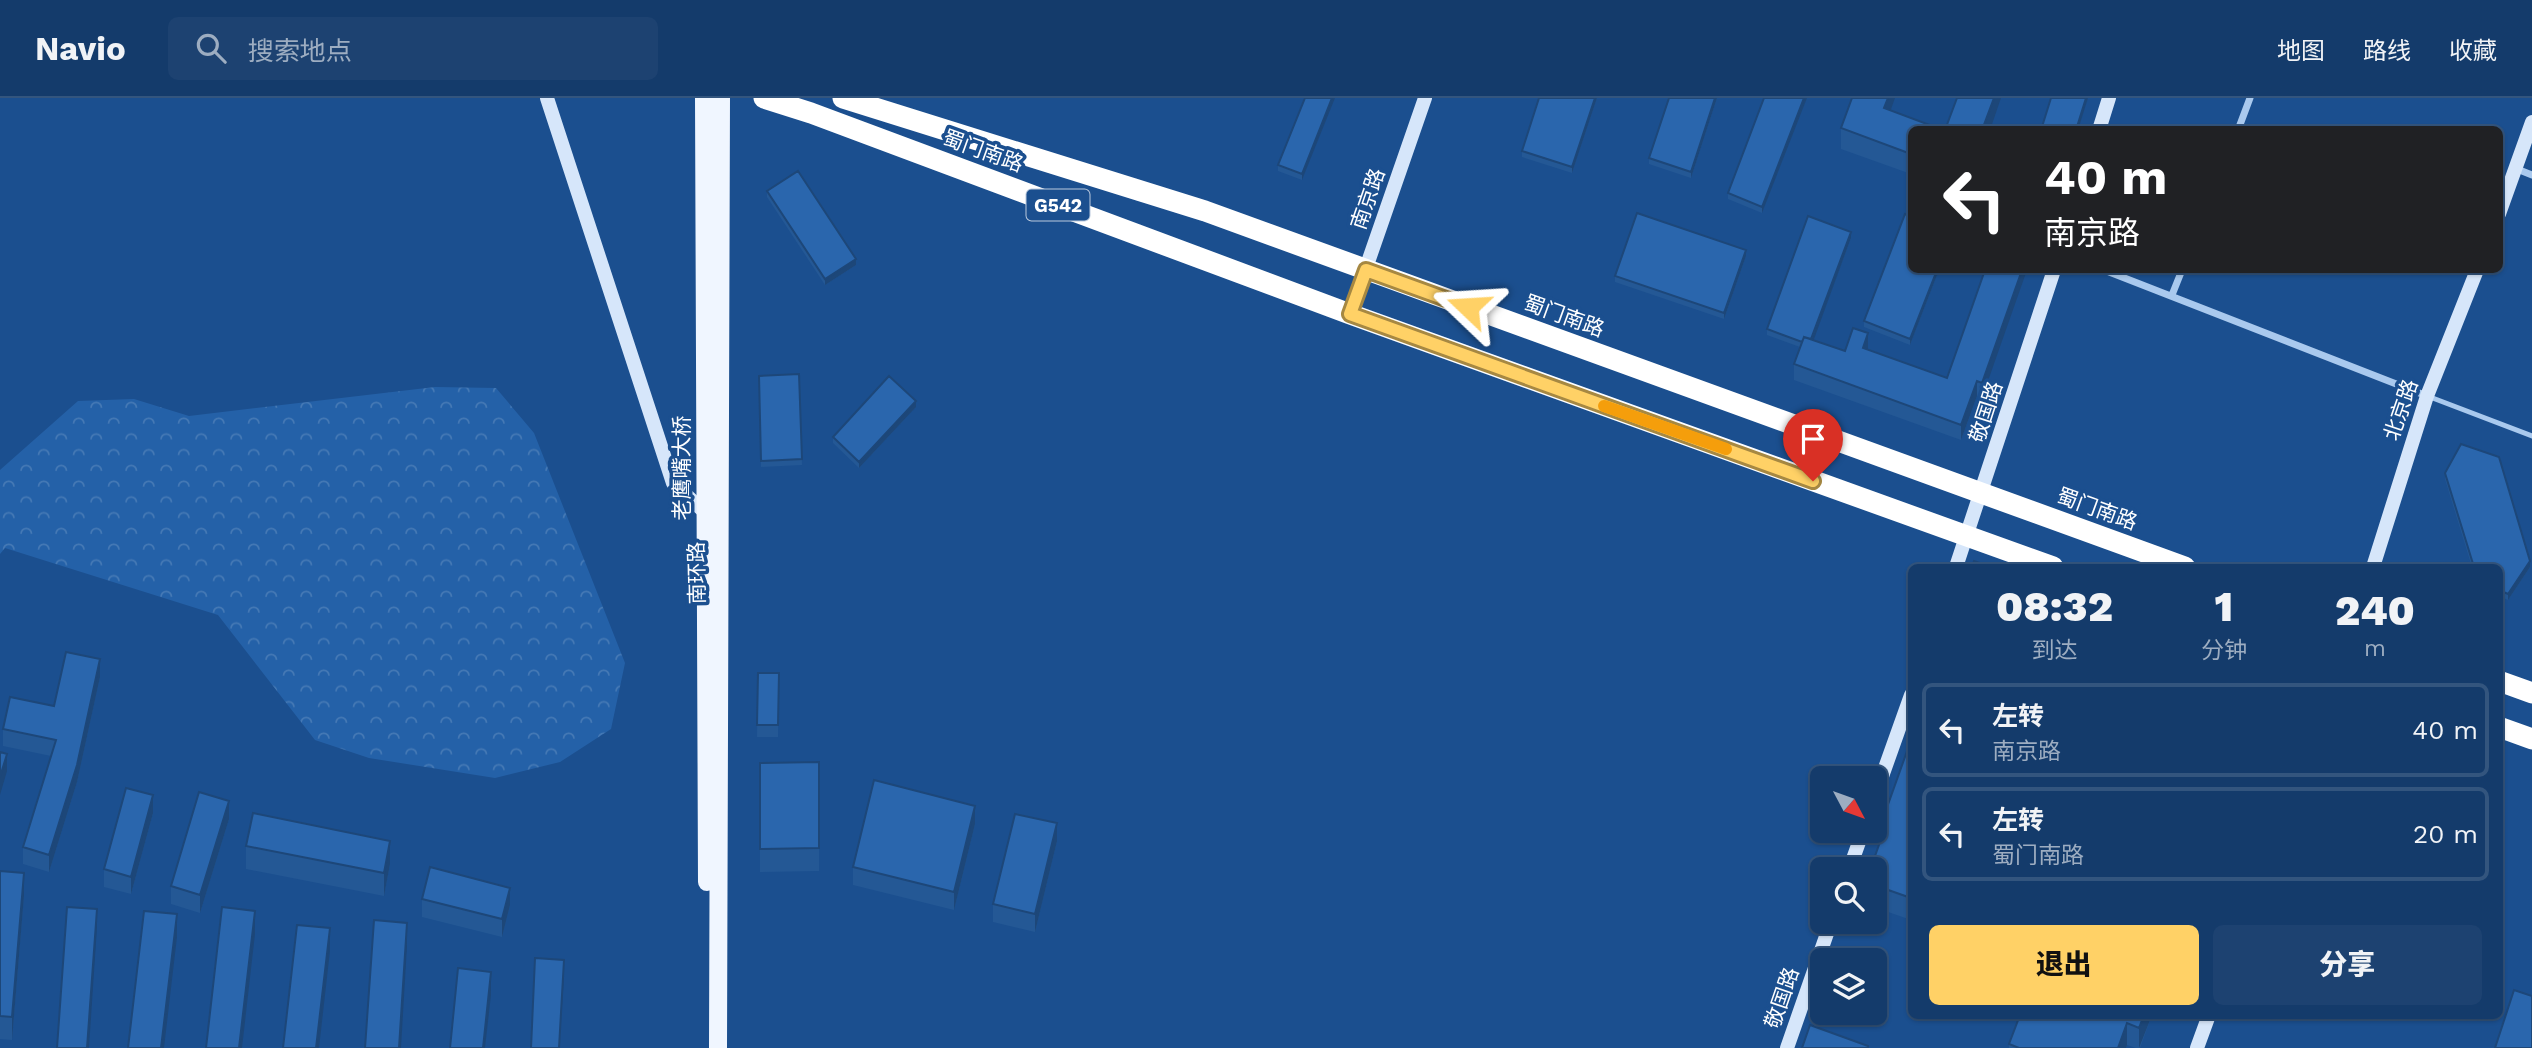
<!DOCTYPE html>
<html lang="zh">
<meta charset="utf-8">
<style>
:root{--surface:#143b6b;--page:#1d4271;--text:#f1f3f6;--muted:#9dadc1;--line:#33557e;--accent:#ffd166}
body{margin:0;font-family:"Work Sans","Noto Sans SC",sans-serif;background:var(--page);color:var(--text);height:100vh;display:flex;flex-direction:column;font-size:26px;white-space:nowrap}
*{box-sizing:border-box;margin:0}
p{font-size:23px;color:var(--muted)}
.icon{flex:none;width:38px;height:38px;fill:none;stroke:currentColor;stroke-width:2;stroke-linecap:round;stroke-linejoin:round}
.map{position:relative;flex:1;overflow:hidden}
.sheet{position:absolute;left:1908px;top:466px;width:595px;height:455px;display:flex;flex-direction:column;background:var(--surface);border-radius:10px;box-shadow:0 2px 5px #0004,0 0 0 2px var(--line)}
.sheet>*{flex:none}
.hud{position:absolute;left:1908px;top:28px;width:595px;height:147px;border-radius:10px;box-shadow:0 2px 5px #0004,0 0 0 2px var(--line);background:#202124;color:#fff;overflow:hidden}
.needle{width:46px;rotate:131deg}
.fabs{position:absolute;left:1810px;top:668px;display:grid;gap:14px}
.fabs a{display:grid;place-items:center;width:77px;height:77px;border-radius:10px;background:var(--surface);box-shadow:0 2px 5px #0004,0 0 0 2px var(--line);font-size:35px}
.pin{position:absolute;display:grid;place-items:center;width:60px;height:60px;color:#fff;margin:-72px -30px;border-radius:50% 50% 50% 0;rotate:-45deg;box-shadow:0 0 7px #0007}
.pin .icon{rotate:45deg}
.me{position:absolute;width:77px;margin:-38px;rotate:290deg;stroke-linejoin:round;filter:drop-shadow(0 0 5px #0008)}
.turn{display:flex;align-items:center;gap:24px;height:147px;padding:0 21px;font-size:32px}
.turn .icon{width:91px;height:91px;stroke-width:2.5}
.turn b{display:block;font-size:49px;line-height:60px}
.eta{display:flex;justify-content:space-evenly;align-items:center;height:119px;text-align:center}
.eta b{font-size:42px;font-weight:800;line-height:49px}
.action{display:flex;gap:14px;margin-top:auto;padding:14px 21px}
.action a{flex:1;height:80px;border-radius:10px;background:var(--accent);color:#111;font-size:28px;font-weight:800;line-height:80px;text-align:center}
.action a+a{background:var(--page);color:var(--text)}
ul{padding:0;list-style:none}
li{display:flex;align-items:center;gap:21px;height:94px;margin:0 14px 10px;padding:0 7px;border:4px solid var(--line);border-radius:10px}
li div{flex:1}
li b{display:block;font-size:26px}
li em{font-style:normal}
header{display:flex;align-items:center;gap:42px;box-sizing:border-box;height:98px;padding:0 35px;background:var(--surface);border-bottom:2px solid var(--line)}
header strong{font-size:33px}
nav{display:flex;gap:38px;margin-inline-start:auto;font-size:24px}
.search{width:490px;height:63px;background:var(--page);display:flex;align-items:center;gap:18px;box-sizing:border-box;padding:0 24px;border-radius:10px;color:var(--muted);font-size:26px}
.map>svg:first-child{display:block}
</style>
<header>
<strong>Navio</strong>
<div class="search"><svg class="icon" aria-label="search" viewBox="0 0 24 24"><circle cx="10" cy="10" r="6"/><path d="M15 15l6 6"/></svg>搜索地点</div>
<nav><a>地图</a><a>路线</a><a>收藏</a></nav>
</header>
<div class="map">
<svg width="2532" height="950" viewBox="0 0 2532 950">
<defs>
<pattern id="forest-crowns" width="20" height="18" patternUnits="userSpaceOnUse" patternTransform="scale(1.75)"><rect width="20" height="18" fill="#2461a8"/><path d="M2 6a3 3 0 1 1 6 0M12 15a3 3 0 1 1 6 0" fill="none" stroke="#4579b5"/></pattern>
</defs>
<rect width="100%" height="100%" fill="#1b4f8f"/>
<path fill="url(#forest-crowns)" d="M435,289L496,290L534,335L625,565L611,631L560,664L495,680L369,660L315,642L218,517L5,450L0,456V372L78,303L134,301L189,318Z"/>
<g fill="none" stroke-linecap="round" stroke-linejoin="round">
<path stroke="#a9c9ee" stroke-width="5" d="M2430,299L2532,338"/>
<path stroke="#a9c9ee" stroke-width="7" d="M2238,32L2250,0
M2517,71L2532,77
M2104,172L2427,298
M2172,197L2182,172"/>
<path stroke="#d6e6fa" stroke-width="14" d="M547,0L673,385L709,418
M2099,32L2109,0
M2499,116L2532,24
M1350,216L1425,0
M1956,469L2054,172
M2373,469L2427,298L2477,172
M1874,701L1911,597
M1849,772L1863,733
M1787,950L1831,824
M2197,950L2209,917"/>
<path stroke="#f0f6ff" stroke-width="18" d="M704,0L707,784
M718,950L721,0"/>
<path stroke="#fff" stroke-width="21" d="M764,0L811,15L1350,216L2053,469
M843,0L1205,113L2185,469
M2499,583L2532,595
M2499,629L2532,641"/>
</g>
<path fill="#245895" d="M1305,0L1302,82L1278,73V67Z
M1597,0L1572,75L1522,59V53Z
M1717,0L1691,80L1649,66V60Z
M1764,0L1762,115L1728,101V95Z
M1890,13L1911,32V76L1841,51V30Z
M767,93L856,167L825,187L767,99Z
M1851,140L1813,242L1845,253L1868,251L1947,280L1985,172L1982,300L1977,298L1961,342L1794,282V266L1800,249L1767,237V231Z
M1746,158L1724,221L1615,184V178Z
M1911,172H1939L1910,247L1864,229V223Z
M799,276L802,367L761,369L759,278Z
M916,309L859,370L833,345V339Z
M2445,375L2530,469L2508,502L2499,498V469H2472L2445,381Z
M758,575H779L778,639H757Z
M100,579L77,684L49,774L23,766V749L51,658L3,648V631L54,608Z
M1911,642V822L1874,809V772L1880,744V729Z
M819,664V773L760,774V665Z
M153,715L131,796L104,789V771Z
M229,721L200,815L171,806V788Z
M975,726L954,812L853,787V769Z
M1057,743L1035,834L993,824V806Z
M246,748L390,766L384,798L246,771Z
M0,773L24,798L12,942L0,941Z
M422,801L510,807L502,839L422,819Z
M2020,917H2152L2140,950H2136L2127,947L2126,950H2009V946Z"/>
<path fill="#1d4779" d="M1332,0H1335L1302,82V76Z
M1595,0H1597L1572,75V69Z
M1715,0H1717L1691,80V74Z
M1804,0H1807L1762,115V109Z
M1888,0H1895L1884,31V10Z
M1994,0H2001L1990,32H1982Z
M2086,0H2088L2078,32H2076Z
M1851,134V140L1810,252V246Z
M1746,152V158L1724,221V215Z
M856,161V167L825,187V181Z
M1937,172H1939L1910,247V241Z
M2022,172H2027L1982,300V285Z
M1868,235V251L1863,265V250Z
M1977,283V298L1961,342V327Z
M916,303V309L859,370V364Z
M2530,463V469L2508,502V496Z
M100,561V579L77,684L49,774V757Z
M7,656V673L0,697V679Z
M153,697V715L131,796V779Z
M229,703V721L200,815V797Z
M975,708V726L954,812V794Z
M1057,725V743L1035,834V816Z
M390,743V766L384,798V775Z
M24,775V798L12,942V919Z
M510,790V807L502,839V821Z
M97,811V829L89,950H87Z
M255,813V836L242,950H239Z
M177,816V839L164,950H161Z
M407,825V848L401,950H399Z
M330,830V853L319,950H316Z
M564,862V879L559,950Z
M491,874V897L485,950H483Z
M2144,917H2152L2139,950V930Z
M2127,925V947L2126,950H2118Z"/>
<path fill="#2a66ad" stroke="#1d4779" stroke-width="2" d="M1305,0H1332L1302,76L1278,67Z
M1539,0H1595L1572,69L1522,53Z
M1669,0H1715L1691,74L1649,60Z
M1764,0H1804L1762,109L1728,95Z
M1852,0H1888L1884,10L1943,32H1911V56L1841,30Z
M1957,0H1994L1982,32H1945Z
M2051,0H2086L2076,32H2041Z
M798,73L856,161L825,181L767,93Z
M1637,115L1746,152L1724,215L1615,178Z
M1905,116L1911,119V172H1937L1910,241L1864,223Z
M1808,118L1851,134L1811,241L1804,239L1802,244L1767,231Z
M1985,172H2022L1982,285L1977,283L1961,327L1794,266L1804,239L1845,253L1853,230L1868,235L1863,250L1947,280Z
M799,276L802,361L761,363L759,278Z
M889,278L916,303L859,364L833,339Z
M2461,346L2499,359L2530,463L2508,496L2499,492V469H2474L2445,375Z
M1974,463L1990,469H1972Z
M66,554L100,561L77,667L49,757L23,749L56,642L3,631L10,599L54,608Z
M758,575H779L778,627H757Z
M1911,642V753L1908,761L1911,762V800L1874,787V772H1870L1885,730L1880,729Z
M0,654L7,656L0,679Z
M819,664V750L760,751V665Z
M874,682L975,708L954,794L853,769Z
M126,690L153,697L131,779L104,771Z
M199,694L229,703L200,797L171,788Z
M253,715L390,743L384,775L246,748Z
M1015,716L1057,725L1035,816L993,806Z
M430,769L510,790L502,821L422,801Z
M0,773L24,775L12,919L0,918Z
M67,809L97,811L87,950H57Z
M222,809L255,813L239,950H206Z
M144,813L177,816L161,950H128Z
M374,822L407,825L399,950H365Z
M297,827L330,830L316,950H283Z
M535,860L564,862L559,950H531Z
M458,870L491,874L483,950H450Z
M2514,892L2532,898V950H2495Z
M2020,917H2144L2139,930L2127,925L2118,950H2019L2009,946Z
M1810,927L1868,948V950H1802Z"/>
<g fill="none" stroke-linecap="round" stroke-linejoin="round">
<g stroke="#a68842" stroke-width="18">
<path id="route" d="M1468,209L1366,172L1350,216L1813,383"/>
</g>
<use href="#route" stroke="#ffd166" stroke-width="12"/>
<path stroke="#f59e0b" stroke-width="12" d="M1604,308L1726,351"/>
</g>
<g text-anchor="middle" stroke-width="7" stroke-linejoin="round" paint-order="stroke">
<rect fill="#1b4f8f" stroke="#bbcadd" stroke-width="2" x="1026.5" y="91.5" width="63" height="31" rx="5"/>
<g font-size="19" font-weight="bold" fill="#fff">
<text x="1058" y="114">G542</text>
</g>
<g font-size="21" fill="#fff" stroke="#1b4f8f">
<text transform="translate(983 53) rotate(20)" y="7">蜀门南路</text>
<text transform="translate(1368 101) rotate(-71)" y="7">南京路</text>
<text transform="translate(1564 218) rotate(20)" y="7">蜀门南路</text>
<text transform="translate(2401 312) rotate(-71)" y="7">北京路</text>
<text transform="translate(1986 314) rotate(-72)" y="7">敬国路</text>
<text transform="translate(682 370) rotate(-90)" y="7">老鹰嘴大桥</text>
<text transform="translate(2097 411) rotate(20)" y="7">蜀门南路</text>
<text transform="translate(697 475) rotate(-91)" y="7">南环路</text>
<text transform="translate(1782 900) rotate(-71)" y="7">敬国路</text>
</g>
</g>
</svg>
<div class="fabs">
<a><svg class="needle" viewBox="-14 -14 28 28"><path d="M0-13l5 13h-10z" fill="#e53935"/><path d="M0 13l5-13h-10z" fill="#9dadc1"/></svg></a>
<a><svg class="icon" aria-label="search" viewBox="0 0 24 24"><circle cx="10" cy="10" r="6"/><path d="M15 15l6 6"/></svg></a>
<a><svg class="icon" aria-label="layers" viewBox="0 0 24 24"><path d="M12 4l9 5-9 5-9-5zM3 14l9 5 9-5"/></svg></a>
</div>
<div class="pin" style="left:1813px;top:383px;background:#d93025"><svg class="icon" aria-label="arrive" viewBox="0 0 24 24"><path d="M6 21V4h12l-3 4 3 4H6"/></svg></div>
<svg class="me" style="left:1468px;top:209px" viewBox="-20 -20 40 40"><path d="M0-17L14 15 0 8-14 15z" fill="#ffd166" stroke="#fff" stroke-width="4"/></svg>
<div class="hud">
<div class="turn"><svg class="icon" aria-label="left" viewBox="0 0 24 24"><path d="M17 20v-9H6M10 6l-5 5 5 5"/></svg><div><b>40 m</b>南京路</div></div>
</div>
<section class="sheet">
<div class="eta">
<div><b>08:32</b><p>到达</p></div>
<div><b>1</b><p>分钟</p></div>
<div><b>240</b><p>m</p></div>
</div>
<ul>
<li><svg class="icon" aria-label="left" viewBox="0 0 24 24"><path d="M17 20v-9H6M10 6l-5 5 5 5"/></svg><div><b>左转</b><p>南京路</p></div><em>40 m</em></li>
<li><svg class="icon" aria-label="left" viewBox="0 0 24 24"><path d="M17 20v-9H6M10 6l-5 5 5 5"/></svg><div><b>左转</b><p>蜀门南路</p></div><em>20 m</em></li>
</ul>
<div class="action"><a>退出</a><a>分享</a></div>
</section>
</div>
